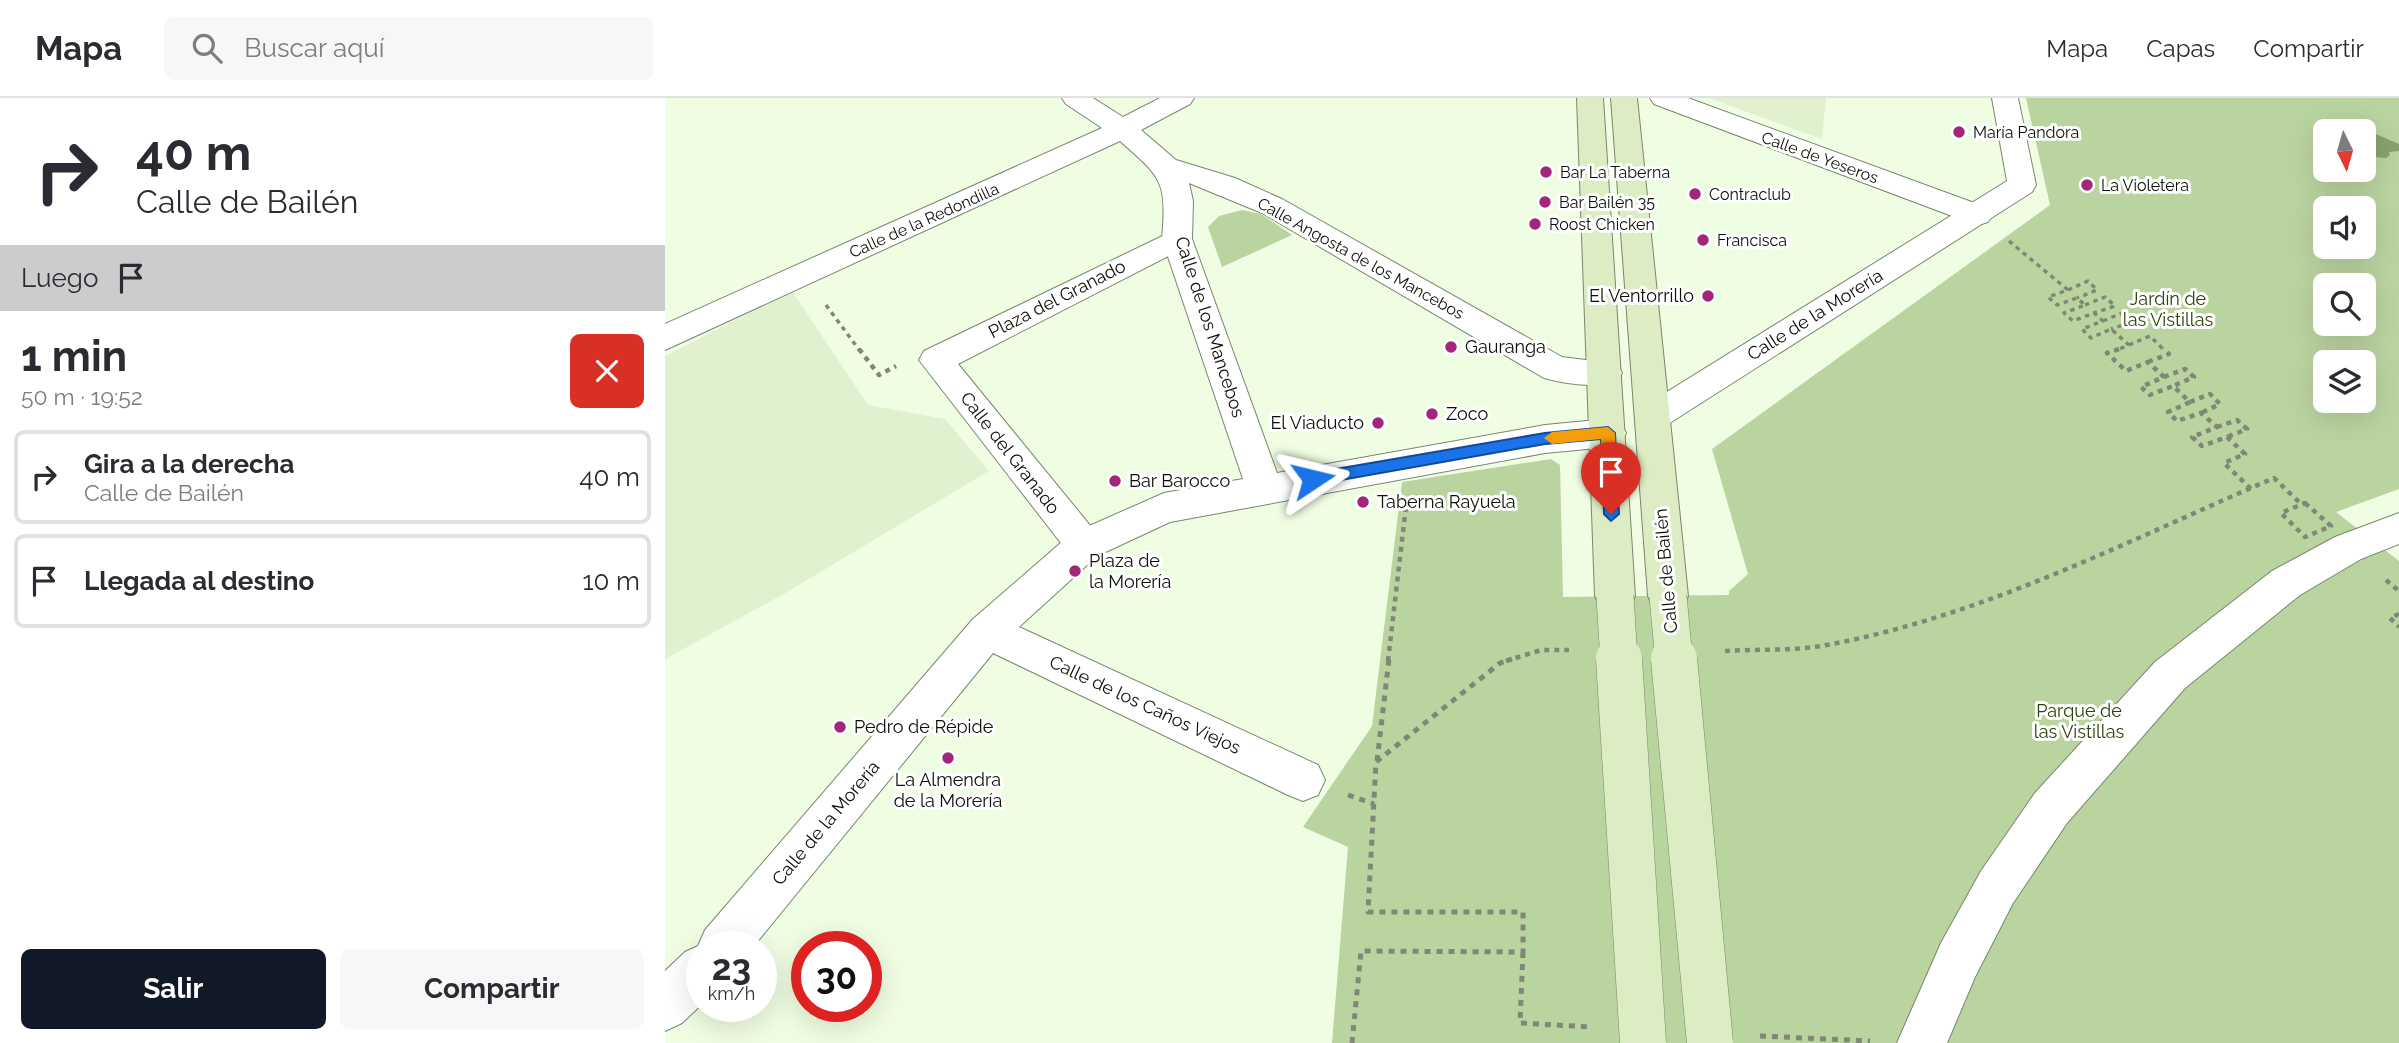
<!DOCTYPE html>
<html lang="es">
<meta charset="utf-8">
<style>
:root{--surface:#fff;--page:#f7f7f7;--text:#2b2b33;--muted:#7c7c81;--line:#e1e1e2;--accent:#111827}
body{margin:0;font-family:Raleway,sans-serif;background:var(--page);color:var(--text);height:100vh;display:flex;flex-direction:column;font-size:26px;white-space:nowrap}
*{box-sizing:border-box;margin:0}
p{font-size:23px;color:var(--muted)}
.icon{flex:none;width:38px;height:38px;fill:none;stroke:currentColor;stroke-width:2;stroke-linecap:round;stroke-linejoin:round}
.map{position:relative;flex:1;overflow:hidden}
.drawer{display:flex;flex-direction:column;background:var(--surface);width:665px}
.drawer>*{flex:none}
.banner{background:#fff;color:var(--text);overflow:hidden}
.needle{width:46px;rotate:175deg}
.controls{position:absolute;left:1648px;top:21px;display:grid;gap:14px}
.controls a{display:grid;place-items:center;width:63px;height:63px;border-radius:10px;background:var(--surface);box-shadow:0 7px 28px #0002;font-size:35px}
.speed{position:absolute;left:21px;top:833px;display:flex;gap:14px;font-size:35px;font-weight:700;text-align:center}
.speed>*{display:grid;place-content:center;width:91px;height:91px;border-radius:50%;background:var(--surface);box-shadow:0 7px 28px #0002;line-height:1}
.speed small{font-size:18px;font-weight:400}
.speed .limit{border:10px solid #d22;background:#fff;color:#111}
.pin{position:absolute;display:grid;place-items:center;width:60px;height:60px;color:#fff;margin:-72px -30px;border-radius:50% 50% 50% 0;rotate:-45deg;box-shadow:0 0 7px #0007}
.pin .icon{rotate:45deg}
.me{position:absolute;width:77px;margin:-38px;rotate:80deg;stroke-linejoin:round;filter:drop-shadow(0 0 5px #0008)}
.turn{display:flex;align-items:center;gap:24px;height:147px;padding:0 21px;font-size:32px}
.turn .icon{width:91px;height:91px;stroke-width:2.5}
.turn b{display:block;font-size:49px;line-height:60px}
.then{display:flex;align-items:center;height:66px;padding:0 21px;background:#0003;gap:14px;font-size:26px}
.round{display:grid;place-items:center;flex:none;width:74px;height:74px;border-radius:10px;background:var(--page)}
.summary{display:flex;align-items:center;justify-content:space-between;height:119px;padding:0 21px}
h1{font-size:42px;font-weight:700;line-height:52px}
.cta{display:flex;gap:14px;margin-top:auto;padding:14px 21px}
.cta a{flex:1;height:80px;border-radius:10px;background:var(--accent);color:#fff;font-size:28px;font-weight:700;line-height:80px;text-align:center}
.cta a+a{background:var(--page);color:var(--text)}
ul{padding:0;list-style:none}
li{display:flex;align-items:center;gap:21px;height:94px;margin:0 14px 10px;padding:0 7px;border:4px solid var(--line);border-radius:10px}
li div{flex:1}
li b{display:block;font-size:26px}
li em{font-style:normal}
header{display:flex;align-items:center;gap:42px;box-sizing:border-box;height:98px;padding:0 35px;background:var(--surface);border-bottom:2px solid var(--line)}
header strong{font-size:33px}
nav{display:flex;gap:38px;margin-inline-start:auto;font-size:24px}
.search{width:490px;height:63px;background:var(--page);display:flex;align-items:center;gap:18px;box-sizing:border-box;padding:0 24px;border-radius:10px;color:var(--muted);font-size:26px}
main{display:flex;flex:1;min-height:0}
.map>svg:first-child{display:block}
</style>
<header>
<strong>Mapa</strong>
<div class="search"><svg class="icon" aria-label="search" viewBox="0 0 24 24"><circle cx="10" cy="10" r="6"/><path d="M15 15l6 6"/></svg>Buscar aquí</div>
<nav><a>Mapa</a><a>Capas</a><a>Compartir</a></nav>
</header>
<main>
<section class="drawer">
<div class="banner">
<div class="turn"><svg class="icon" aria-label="right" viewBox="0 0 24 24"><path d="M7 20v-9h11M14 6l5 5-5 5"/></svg><div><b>40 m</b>Calle de Bailén</div></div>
<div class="then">Luego<svg class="icon" aria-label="arrive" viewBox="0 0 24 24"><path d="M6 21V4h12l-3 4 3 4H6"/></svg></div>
</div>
<div class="summary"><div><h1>1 min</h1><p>50 m · 19:52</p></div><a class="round" style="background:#d93025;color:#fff"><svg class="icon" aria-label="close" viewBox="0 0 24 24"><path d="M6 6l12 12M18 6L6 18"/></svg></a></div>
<ul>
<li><svg class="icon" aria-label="right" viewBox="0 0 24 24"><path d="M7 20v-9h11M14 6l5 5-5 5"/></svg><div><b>Gira a la derecha</b><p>Calle de Bailén</p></div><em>40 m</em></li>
<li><svg class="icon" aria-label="arrive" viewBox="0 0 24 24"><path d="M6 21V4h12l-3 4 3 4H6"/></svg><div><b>Llegada al destino</b></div><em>10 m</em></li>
</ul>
<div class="cta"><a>Salir</a><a>Compartir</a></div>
</section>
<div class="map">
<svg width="1734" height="945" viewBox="0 0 1734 945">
<rect width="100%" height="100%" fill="#effde2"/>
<path fill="#e0f1d0" d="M1044,0H1161L1157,41L1140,35Z
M127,193L203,307L280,321L324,373L117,497L0,561V258Z"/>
<path fill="#bad4a0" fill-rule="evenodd" d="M1361,0H1734V391L1671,414L1734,463V945H667L683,749L638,729L707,628L737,384L886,361L895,367L898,499L1064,497V493L1083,476L1047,351L1385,107ZM1661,33H1699V72H1661ZM1661,110H1699V149H1661ZM1661,187H1699V226H1661ZM1661,264H1699V303H1661Z
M577,112L596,116L627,137L557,169L543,129L554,118Z"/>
<path fill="#88a26e" d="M1699,31L1734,46V53L1724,54L1725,57L1721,60L1709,59L1699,52V33H1692Z"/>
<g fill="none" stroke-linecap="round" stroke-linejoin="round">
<g stroke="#7a866e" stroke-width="2">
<path id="pedestrian" d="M985,0H1023L1323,110L1328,117L1323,124L1313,127L1303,124L989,6Z
M512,131L523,134L527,141L523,148L293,266L432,436L438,447L432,458L419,463L406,458L254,262L259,253Z"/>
</g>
<g stroke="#7a866e" stroke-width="2">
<path id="minor" d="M397,0H428L458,19L495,0H529L525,6L476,32L511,62L570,80L617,101L897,259L952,266L957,275L952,284C930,290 901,286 879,280L597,115L524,85L528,103L527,141L612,375L880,327L943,321L955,325L961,335L955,345L943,349L880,355L505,424L432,458L354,529L653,667L660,682L653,697L638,703L623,697L328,555L88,849H37V906L17,925L0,933V873L20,854L33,848L40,832L308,521L406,436L499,395L578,381L497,141C502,83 497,80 455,43L0,252V226L437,30L401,6Z
M1327,0H1353L1371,87L1367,94L1000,328L988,332L976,328L971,319L976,310L1342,83Z
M1734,415V446L1696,461L1635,497L1520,590L1402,725L1348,805L1310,879L1282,945H1232L1276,845L1316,773L1370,695L1490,564L1607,473L1670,439Z"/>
</g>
<g stroke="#7a866e" stroke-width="2">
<path id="secondary" d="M912,0H938L970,498L964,510L950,515L936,510L930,498Z
M946,0H972L1023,498L1017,510L1003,515L989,510L983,498Z"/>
</g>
<path stroke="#7f8876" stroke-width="3.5" stroke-dasharray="4.5 4.5" stroke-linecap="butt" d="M1344,143L1403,192L1383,199L1392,207L1412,200L1420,207L1399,215L1408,223L1429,215L1438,223L1417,231L1426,240L1446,231L1464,247L1449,253
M1403,192L1423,183L1432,192L1412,200
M161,207L195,253
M1420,207L1440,199L1450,208L1429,215
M1438,223L1457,215L1467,224L1446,231
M1464,247L1485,238L1500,253"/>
<path stroke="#7f8876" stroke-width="4.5" stroke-dasharray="5 5" stroke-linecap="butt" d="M194,251L214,277L231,268
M1454,251L1442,255L1461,273L1483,264L1499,279L1476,289L1485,297L1508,288L1525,304L1503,314L1512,323L1536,315L1552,329L1527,339L1537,348L1562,339L1580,356L1559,365L1586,391
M1483,264L1504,256L1498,251
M1499,279L1520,271L1529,279L1508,288
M1525,304L1545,296L1555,306L1536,315
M1552,329L1572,322L1582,331L1562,339
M1640,405L1666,428L1640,439L1616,415Z
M1721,482L1734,493
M1734,516L1725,520L1734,529
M1060,553C1091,551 1125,553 1156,548C1315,520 1462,443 1609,380L1636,406
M723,563L741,408
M841,563L876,552H904"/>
<path stroke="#7f8876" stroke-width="5" stroke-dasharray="6 6" stroke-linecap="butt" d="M712,663L724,561
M683,697L709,706
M858,854L855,925L926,929
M1095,938L1205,943
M687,945L696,853L858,854V814H703L711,664L835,565L847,561"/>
<use href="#pedestrian" fill="#fff" fill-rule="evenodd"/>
<use href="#minor" fill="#fff" fill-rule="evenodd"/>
<use href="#secondary" fill="#dcedc3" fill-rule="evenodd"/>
<g stroke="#7a866e" stroke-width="38" stroke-linecap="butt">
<path id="secondary-bridge-far1" d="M950,498L954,563
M1003,498L1009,563"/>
</g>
<g stroke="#7a866e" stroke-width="47" stroke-linecap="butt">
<path id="secondary-bridge" d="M954,561L978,945
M1009,561L1045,945"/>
</g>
<use href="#secondary-bridge-far1" stroke="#dcedc3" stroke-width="37"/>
<use href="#secondary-bridge" stroke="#dcedc3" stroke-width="46"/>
</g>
<path fill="#1a73e8" stroke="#114b97" stroke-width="2" d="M943,329L950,335L954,416L946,423L939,416L936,341L880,346L648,387L640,381L648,375L880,335Z"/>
<path fill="#f59e0b" d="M943,329L950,335L951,354L943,360L936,354V341L887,346L879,340L887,334Z"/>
<g fill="#a3267a" stroke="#fff" stroke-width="2.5">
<circle cx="1294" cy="34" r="7"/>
<circle cx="881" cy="74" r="7"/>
<circle cx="1422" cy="87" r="7"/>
<circle cx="1030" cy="96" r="7"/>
<circle cx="880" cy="104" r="7"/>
<circle cx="870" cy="126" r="7"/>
<circle cx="1038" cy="142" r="7"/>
<circle cx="1043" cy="198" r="7"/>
<circle cx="786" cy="249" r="7"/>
<circle cx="767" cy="316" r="7"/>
<circle cx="713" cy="325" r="7"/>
<circle cx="450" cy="383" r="7"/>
<circle cx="698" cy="404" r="7"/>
<circle cx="410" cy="473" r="7"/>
<circle cx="175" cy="629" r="7"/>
<circle cx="283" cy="660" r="7"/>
</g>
<g text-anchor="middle" stroke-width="6" stroke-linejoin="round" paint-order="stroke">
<g font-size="16" fill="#0b0f07" stroke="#fff" text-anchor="start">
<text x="1308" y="40">María Pandora</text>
<text x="895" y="80">Bar La Taberna</text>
<text x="1436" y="93">La Violetera</text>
<text x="1044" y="102">Contraclub</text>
<text x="894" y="110">Bar Bailén 35</text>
<text x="884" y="132">Roost Chicken</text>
<text x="1052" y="148">Francisca</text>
</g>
<g font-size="16" fill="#0b0f07" stroke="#fff">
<text transform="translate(1155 59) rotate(20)" y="6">Calle de Yeseros</text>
<text transform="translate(259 122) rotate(-24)" y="6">Calle de la Redondilla</text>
<text transform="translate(696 160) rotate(29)" y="6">Calle Angosta de los Mancebos</text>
</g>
<g font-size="18" fill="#0b0f07" stroke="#fff" text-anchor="start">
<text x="1029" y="204" text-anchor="end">El Ventorrillo</text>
<text x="800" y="255">Gauranga</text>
<text x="781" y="322">Zoco</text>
<text x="699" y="331" text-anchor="end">El Viaducto</text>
<text x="464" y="389">Bar Barocco</text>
<text x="712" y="410">Taberna Rayuela</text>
<text x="424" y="469">Plaza de<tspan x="424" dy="21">la Morería</tspan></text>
<text x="189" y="635">Pedro de Répide</text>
<text x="283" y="688" text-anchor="middle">La Almendra<tspan x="283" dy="21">de la Morería</tspan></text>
</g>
<g font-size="18" fill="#0b0f07" stroke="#fff">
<text transform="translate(392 201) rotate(-27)" y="6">Plaza del Granado</text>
<text transform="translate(1150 217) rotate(-32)" y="6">Calle de la Morería</text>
<text transform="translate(545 229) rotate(72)" y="6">Calle de los Mancebos</text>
<text transform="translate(345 355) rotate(52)" y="6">Calle del Granado</text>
<text transform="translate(1001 473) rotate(-95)" y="6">Calle de Bailén</text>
<text transform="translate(480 607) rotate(25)" y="6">Calle de los Caños Viejos</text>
<text transform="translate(161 725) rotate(-50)" y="6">Calle de la Morería</text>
</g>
<g font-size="18" fill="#2b4206" stroke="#fff">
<text x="1503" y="207">Jardín de<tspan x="1503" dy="21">las Vistillas</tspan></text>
<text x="1414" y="619">Parque de<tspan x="1414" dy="21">las Vistillas</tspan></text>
</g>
</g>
</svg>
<div class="controls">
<a><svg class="needle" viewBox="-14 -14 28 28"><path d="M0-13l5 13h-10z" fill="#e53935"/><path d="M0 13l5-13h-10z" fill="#7c7c81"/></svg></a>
<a><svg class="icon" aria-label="sound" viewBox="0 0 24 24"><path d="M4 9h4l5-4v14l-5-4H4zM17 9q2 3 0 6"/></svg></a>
<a><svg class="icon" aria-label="search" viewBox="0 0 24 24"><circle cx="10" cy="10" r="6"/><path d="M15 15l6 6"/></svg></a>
<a><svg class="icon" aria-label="layers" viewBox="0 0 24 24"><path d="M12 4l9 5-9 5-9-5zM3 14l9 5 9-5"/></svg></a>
</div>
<div class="speed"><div>23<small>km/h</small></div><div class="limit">30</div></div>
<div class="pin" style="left:946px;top:416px;background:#d93025"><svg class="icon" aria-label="arrive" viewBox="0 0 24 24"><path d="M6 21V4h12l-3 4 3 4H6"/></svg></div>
<svg class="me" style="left:648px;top:381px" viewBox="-20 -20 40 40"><path d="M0-17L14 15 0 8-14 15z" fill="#1a73e8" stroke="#fff" stroke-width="4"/></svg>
</div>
</main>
